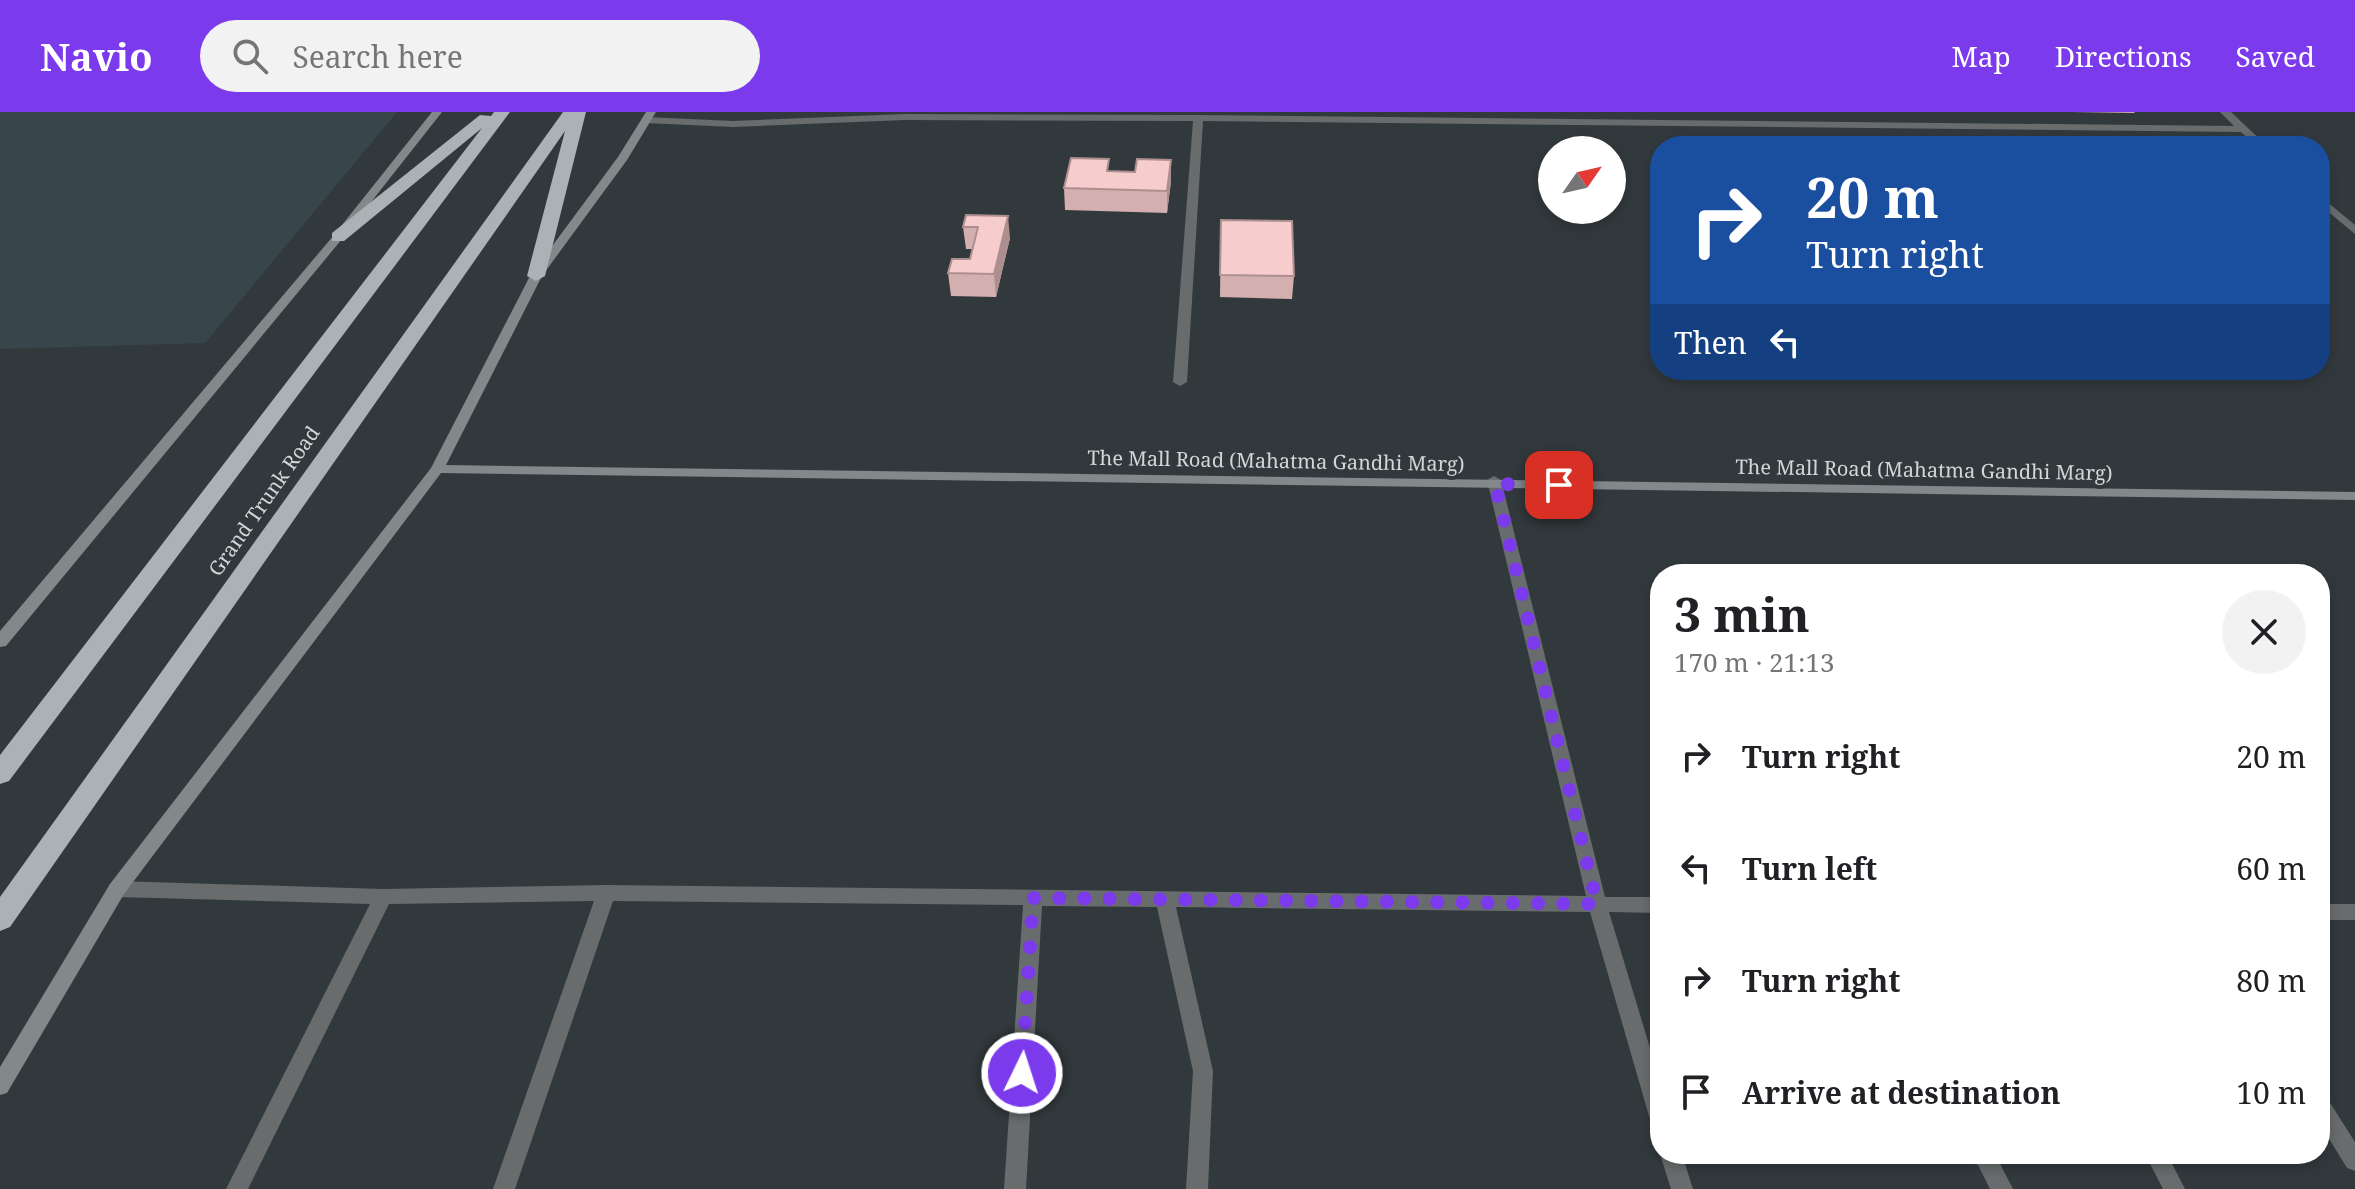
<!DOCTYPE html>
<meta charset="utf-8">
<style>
:root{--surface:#fff;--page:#f2f2f2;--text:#202124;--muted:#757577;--accent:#7c3aed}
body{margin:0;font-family:"Noto Serif",serif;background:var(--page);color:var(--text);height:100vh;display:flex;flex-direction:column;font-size:30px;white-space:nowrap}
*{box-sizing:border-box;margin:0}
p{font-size:26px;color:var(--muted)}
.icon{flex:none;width:44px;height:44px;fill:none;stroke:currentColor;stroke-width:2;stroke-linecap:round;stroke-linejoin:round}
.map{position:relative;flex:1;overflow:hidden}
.details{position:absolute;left:1650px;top:452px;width:680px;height:600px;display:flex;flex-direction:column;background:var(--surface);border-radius:32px;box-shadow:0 4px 12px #0003}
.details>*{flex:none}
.banner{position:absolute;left:1650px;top:24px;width:680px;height:244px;border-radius:32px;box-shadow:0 4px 12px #0003;background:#1a4fa0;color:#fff;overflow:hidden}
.needle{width:52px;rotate:56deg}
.controls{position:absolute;left:1538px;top:24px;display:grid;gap:16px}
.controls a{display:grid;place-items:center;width:88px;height:88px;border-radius:50%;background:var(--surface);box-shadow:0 4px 12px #0003;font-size:40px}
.pin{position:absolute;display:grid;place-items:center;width:68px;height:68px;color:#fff;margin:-34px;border-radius:16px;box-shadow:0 4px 12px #0006}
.me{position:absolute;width:88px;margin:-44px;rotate:4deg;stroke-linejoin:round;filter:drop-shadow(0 0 6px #0008)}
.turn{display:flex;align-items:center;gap:28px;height:168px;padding:0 24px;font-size:36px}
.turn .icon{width:104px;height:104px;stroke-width:2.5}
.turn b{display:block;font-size:56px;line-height:68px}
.then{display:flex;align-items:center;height:76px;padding:0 24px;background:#0003;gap:16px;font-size:30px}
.round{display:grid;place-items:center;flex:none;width:84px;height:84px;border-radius:42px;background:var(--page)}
.summary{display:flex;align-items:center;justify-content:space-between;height:136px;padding:0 24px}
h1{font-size:48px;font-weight:700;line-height:60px}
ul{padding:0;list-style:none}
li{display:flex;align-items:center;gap:24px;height:112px;padding:0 24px}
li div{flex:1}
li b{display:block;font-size:30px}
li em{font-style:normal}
header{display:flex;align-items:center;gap:48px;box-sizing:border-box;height:112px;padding:0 40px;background:var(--accent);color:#fff}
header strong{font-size:38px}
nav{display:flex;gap:44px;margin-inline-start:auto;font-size:28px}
.search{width:560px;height:72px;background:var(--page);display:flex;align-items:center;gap:20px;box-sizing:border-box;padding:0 28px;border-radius:44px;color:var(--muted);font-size:30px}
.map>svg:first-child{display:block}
</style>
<header>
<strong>Navio</strong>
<div class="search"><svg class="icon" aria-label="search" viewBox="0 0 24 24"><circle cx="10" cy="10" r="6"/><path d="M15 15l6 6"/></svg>Search here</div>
<nav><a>Map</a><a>Directions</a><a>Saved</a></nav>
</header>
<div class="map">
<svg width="2355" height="1077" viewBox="0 0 2355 1077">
<rect width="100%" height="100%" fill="#32393c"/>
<path fill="#38464b" d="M0,0H397L205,231L0,237Z"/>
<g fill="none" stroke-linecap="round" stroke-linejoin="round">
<path fill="#686c6d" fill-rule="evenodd" d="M2220,0H2231L2267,34H2256L2241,20L1203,9L1187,270L1180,274L1173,270L1193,9L905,8L733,15L646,11L641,8L646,5L733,9L905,2L1198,3L2234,14Z
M2320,84L2355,113V122L2320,93Z
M1494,364L1501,368L1605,785H1660V801L1609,800L1660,969V1014L1653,1011L1649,1004L1590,800L1176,795L1213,959L1208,1077H1186L1193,959L1157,795L1042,794L1026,1077H1004L1023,793L613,789L515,1077H493L594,789L389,792L248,1077H226L370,792L117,785L110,782L108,777L110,772L117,769L383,777L606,773L1586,784L1487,368Z
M2320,792H2355V808H2320Z
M2320,983L2327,986L2355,1030V1059L2347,1056L2320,1012Z
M1660,1042H1682L1693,1077H1671Z
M1964,1042H1995L2013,1077H1990L1978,1053L1967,1049Z
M2145,1042H2167L2185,1077H2163Z"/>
<path fill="#83888a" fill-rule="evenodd" d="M432,0H442L342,127L6,534L0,535V519L334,123Z
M646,0H656L627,48L542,164L446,353L2355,380V388L441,361L124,782L7,981L0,983V955L110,772L431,356L530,164L618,45Z"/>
<path fill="#aab2b5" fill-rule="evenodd" d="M494,0H510L9,669L0,672V643L482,16L344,129H332V121L480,3L491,4Z
M563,0H586L545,164L536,169L527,164L565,19L10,815L0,819V785Z"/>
</g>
<path fill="#d4afb0" d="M2072,0H2135L2134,1Z
M1110,59L1171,69L1167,101L1065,98L1064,76Z
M966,103L1010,126L996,185L951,184L948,161L970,147L972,137H966L963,115Z
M1221,108L1294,164L1292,187L1220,185Z"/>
<path fill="#ad8f90" d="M1171,48V69L1167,101V79Z
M1008,104L1010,126L996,185L994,162Z"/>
<path fill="#f7cccd" stroke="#ad8f90" stroke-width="2" d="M1071,46L1109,47L1107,59L1135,60L1137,47L1171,48L1167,79L1064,76Z
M966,103L1008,104L994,162L948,161L952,147H970L978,115H963Z
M1221,108L1292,109L1294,164L1220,163Z"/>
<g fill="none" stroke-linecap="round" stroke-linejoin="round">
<path stroke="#7c3aed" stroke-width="14" stroke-dasharray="0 25.2" d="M1022,961L1033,786L1597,792L1495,372L1559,373"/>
</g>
<g text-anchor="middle" stroke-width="8" stroke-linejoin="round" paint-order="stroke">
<g font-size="20" fill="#d1d6d7" stroke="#32393c">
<text transform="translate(1276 349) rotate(1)" y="7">The Mall Road (Mahatma Gandhi Marg)</text>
<text transform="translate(1924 358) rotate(1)" y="7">The Mall Road (Mahatma Gandhi Marg)</text>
<text transform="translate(264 389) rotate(-55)" y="7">Grand Trunk Road</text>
</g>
</g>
</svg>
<div class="controls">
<a><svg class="needle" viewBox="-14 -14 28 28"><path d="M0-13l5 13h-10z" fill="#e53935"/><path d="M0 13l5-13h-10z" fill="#757577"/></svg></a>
</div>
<div class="pin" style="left:1559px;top:373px;background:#d93025"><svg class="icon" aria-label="arrive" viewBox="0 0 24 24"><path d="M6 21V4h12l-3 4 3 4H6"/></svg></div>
<svg class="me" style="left:1022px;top:961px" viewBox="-20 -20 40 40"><circle r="17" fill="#7c3aed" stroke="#fff" stroke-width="3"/><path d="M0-11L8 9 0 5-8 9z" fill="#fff"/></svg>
<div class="banner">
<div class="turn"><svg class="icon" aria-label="right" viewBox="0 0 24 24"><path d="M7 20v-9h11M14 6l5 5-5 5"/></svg><div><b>20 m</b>Turn right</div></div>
<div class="then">Then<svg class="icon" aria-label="left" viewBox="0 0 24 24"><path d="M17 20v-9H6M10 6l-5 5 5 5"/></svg></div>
</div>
<section class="details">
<div class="summary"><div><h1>3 min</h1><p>170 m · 21:13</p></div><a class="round"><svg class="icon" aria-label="close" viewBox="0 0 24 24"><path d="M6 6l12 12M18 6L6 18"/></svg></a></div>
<ul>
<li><svg class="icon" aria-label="right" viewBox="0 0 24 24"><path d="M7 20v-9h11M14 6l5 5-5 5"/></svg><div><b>Turn right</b></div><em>20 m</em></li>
<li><svg class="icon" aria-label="left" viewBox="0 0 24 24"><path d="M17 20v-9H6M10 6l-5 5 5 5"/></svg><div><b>Turn left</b></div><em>60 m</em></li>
<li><svg class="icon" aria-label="right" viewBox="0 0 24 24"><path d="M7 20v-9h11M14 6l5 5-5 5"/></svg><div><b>Turn right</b></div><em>80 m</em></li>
<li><svg class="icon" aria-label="arrive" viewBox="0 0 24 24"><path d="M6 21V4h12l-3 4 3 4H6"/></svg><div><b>Arrive at destination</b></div><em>10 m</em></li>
</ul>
</section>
</div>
